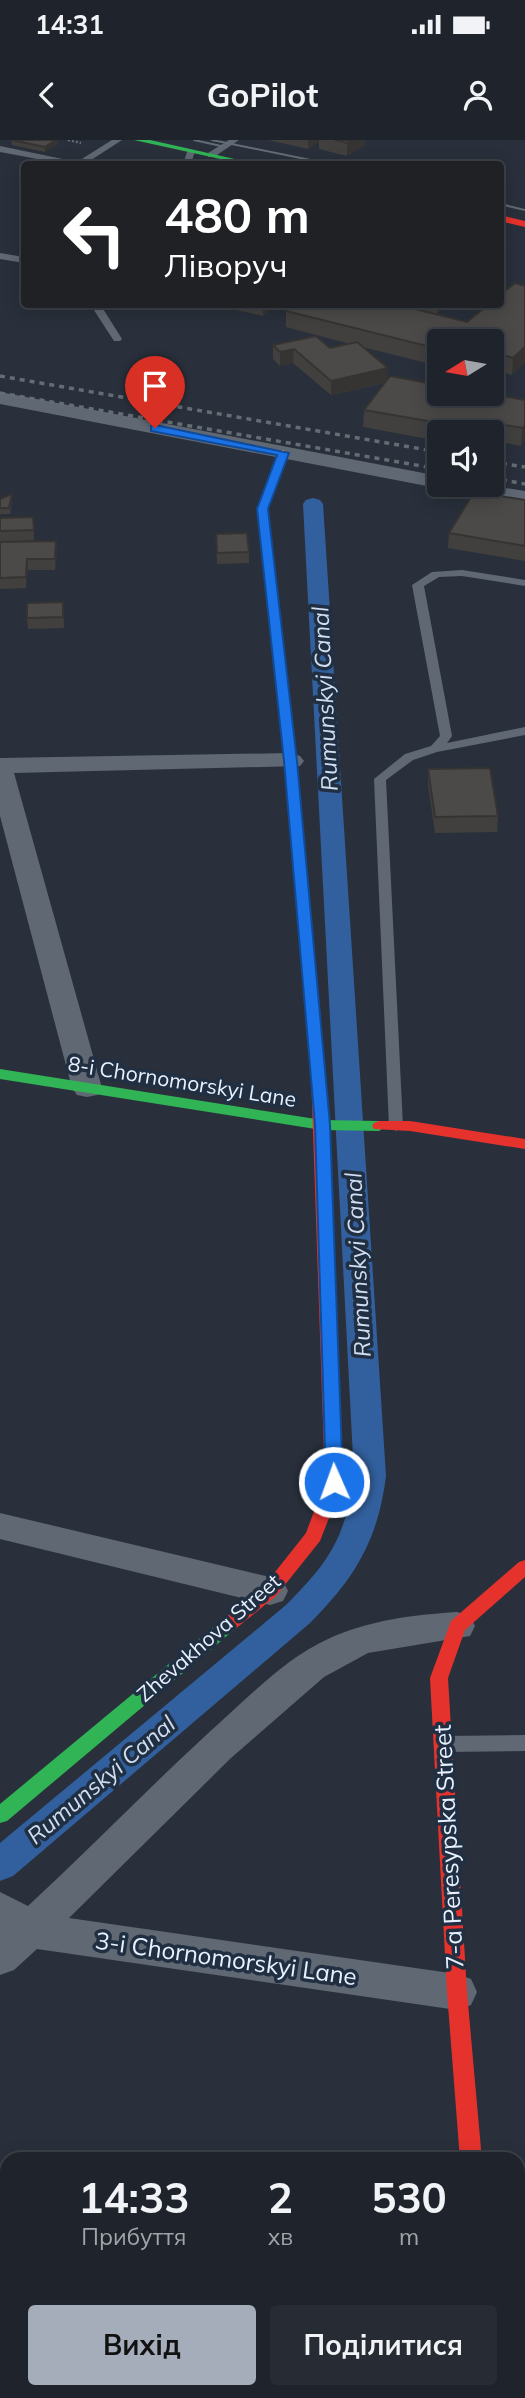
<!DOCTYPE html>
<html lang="uk">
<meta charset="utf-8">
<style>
:root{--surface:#1f242c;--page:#272c34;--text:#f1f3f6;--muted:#a1a4a9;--line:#3c4148;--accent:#a5adba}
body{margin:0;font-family:Mulish,sans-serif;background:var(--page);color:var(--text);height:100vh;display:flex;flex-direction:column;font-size:26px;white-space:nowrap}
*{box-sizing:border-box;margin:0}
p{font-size:23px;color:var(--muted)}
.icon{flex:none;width:38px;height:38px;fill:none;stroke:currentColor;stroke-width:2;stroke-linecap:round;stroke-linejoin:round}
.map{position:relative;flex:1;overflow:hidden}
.details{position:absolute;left:0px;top:2012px;width:525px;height:247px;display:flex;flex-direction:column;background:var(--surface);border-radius:21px 21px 0 0;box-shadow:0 4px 18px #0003,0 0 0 2px var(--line)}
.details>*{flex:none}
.hud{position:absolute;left:21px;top:21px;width:483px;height:147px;border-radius:7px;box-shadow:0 4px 18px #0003,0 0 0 2px var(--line);background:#202124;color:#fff;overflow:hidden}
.needle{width:46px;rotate:259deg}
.controls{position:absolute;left:427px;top:189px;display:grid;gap:14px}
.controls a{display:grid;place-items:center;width:77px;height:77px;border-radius:7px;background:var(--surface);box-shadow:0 4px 18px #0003,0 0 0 2px var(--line);font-size:35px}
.pin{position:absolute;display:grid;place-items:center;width:60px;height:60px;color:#fff;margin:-72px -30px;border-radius:50% 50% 50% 0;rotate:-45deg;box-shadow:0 0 7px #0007}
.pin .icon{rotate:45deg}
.me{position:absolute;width:77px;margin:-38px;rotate:358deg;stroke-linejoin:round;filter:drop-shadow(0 0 5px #0008)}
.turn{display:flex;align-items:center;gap:24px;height:147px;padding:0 28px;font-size:32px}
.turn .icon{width:91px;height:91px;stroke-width:2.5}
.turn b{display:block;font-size:49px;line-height:60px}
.eta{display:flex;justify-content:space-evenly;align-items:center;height:119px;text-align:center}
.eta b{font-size:42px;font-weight:700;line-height:49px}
.primary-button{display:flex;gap:14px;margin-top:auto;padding:14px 28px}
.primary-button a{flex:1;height:80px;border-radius:7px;background:var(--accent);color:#111;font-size:28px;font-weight:700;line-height:80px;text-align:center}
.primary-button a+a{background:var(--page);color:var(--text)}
.status{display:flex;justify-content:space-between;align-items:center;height:49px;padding:0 35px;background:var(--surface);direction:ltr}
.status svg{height:19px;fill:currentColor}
header{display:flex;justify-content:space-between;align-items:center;height:91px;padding:0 28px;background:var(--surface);font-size:32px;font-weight:700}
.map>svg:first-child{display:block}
</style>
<div class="status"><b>14:31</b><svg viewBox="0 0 49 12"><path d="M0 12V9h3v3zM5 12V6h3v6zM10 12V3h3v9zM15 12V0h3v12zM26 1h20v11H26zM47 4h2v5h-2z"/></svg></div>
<header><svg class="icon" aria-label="back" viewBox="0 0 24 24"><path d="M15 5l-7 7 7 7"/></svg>GoPilot<svg class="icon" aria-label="person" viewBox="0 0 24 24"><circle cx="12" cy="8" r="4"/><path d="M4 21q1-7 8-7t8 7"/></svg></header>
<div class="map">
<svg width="525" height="2258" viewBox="0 0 525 2258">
<rect width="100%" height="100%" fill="#29303b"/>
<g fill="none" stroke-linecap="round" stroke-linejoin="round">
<path fill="#32609e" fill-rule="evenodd" d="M313,358L320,360L323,364L386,1336C378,1400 355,1438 310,1483L13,1736L0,1741V1703L286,1465C330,1421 345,1398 354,1336L303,364L306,360Z"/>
<path stroke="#646c74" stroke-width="2.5" stroke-dasharray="2 2" stroke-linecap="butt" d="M68,0L81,3"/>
<path fill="#606873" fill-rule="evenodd" d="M112,0H122L85,24H64L0,12V6L77,22Z
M229,0H239L214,17H208V13Z
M188,9L195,11L191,24H183Z
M0,113L24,117V123L0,119Z
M90,164H100L122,199L120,201H114Z
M462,430L525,440V446L462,436L439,437L424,446L452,596L447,603L525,587V595L437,612L413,620L386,640L403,986L396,991L389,986L374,639L405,614L431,606L440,596L412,445L432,432Z
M525,1595V1611L445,1612L438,1609L436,1604L438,1599L445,1596Z"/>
<path fill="#606873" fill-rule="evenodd" d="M0,252L439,336V345H487L525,351V365L0,264Z
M291,613L300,616L304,621L300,626L14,633L102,948L97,955L87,957L77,955L72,948L0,676V618Z
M0,1373L270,1437L283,1441L288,1451L283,1461L270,1465L0,1399Z
M457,1472L470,1476L475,1486L470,1496L368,1513L324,1537L231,1618L69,1778L457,1834L471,1839L477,1852L471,1865L457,1870L37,1809L14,1830L0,1835V1752L28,1766C95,1704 159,1637 227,1576C258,1548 290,1516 328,1499C369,1480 413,1475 457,1472Z
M0,2203L7,2205V2251L0,2249Z
M465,2252H511L512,2258H466Z"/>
<path fill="#30b455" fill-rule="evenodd" d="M134,0H150L257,24H243Z
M0,929L322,980L379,981L386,986L379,991L322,990L0,939Z
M228,1478L234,1480L237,1485L234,1490L7,1681L0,1683V1664L222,1480Z"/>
<path fill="#ff9f0a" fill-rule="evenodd" d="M283,310L288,313L268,369L297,621L325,933L318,938L311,933L285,621L258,369L278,313Z"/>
<path fill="#e5322d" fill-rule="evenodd" d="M500,75L525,81V87L500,81Z
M318,928L325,933L329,985L343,1342L320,1401L276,1456L234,1490L228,1492L222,1490L219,1485L222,1480L264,1446L306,1393L325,1342L311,933Z
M379,981H410L525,999V1009L410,991L374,989L372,986L374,983Z
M525,1420V1437L465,1490L448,1538L467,1852L482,2020H460L447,1852L430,1538L451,1481L519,1422Z
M518,2151L525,2154V2178L518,2175Z"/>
<path stroke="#646c74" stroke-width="2" d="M194,0L221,6
M212,0L330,24
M500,64L525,70"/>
<path stroke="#646c74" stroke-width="3.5" stroke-dasharray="5 5" stroke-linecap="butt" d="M0,236L439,312
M0,253L439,329
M492,322L525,327
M492,338L525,344"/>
</g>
<path fill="#41403e" d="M11,0L58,4L45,12L12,5Z
M268,0H365V5L347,16L319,9V1L308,9Z
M525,146L512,235L492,229V201H439V226L362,207L387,240L525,260L521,306L492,300V292H439V301L363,287L364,270L385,243L331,255L293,223L280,226L273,219V205L330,208L350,204L286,187V171L295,164H448L437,174L467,182Z
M219,164H277L263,176L219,166Z
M0,359L12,360L10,374H0Z
M525,360V421L448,408L449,393Z
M33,377L34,400L9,402L56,401L57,412L55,430H28L26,448L0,449V378Z
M216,394L249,412V423L217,424Z
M63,462L64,488L28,489L27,478Z
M428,629L498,676L497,692L435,693L428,645Z"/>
<path fill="#353432" d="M56,0H58V4L45,12V7Z
M308,0H319V1L308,9Z
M352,0H365V5L347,16V3Z
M506,104V114L500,119V110Z
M263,164H277L263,176Z
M438,164H448L437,174Z
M525,207V223L512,235L513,218Z
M294,209L293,223L280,226V212Z
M388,228L387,242L331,255V241Z
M486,282L485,292H480V290Z
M525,285V300L521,306L523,288Z
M56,401L57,412L55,430V419Z
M27,419L28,430L26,448V437Z"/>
<path fill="#4c4a48" stroke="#353432" stroke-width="2" d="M11,0H56L45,7Z
M335,0H352L347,3Z
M149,20L170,24H141Z
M500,103L506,104L500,110Z
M515,143L525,146V207L513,218L492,212V201H439V209L286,171L295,164H395L467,182L489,164H500V155Z
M316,196L330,208L357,202L388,228L331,241L294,209L280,212L273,205Z
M390,236L439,245V254H490L525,260V285L523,288L486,282L480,290L364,270Z
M474,352L525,360V406L449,393Z
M12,354L9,368H0V359Z
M33,377L34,390L0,391V378Z
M247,393L249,412L217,413L216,394Z
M56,401L55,419H27L26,437L0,438V402Z
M63,462V477L27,478V463Z
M490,628L498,676L435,677L428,629Z"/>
<path fill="#1a73e8" stroke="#114b97" stroke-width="2" d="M155,285L289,313L268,369L297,621L330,985L343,1342L341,1346H328L326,1342L315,985L284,621L257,369L277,315L151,291V286Z"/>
<g text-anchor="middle" stroke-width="7" stroke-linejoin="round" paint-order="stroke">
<g font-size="21" fill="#e8f1fe" stroke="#212f43">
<text transform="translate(182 942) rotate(9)" y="7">8-i Chornomorskyi Lane</text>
<text transform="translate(209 1498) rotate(-41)" y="7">Zhevakhova Street</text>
</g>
<g font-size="23" font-style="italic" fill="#d1def1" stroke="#212f43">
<text transform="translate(325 559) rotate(-93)" y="8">Rumunskyi Canal</text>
<text transform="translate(358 1125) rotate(-93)" y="8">Rumunskyi Canal</text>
<text transform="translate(101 1640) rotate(-40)" y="8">Rumunskyi Canal</text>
</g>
<g font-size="24" fill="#e8f1fe" stroke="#212f43">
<text transform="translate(449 1707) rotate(-93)" y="8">7-a Peresypska Street</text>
<text transform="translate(226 1819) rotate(8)" y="8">3-i Chornomorskyi Lane</text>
</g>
</g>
</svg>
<div class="controls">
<a><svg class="needle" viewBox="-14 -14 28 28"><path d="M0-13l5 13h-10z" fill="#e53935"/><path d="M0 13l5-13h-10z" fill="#a1a4a9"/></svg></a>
<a><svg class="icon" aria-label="sound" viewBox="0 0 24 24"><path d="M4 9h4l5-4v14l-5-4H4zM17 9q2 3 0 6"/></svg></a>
</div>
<div class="pin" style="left:155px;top:288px;background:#d93025"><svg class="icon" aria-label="arrive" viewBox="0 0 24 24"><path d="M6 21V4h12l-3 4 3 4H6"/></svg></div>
<svg class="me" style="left:334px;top:1342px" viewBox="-20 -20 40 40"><circle r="17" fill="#1a73e8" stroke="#fff" stroke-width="3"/><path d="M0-11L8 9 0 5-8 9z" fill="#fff"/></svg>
<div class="hud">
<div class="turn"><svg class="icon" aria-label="left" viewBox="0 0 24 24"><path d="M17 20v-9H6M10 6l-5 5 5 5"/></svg><div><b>480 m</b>Ліворуч</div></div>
</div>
<section class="details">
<div class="eta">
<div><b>14:33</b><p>Прибуття</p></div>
<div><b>2</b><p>хв</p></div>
<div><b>530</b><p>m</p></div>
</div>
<div class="primary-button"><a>Вихід</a><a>Поділитися</a></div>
</section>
</div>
